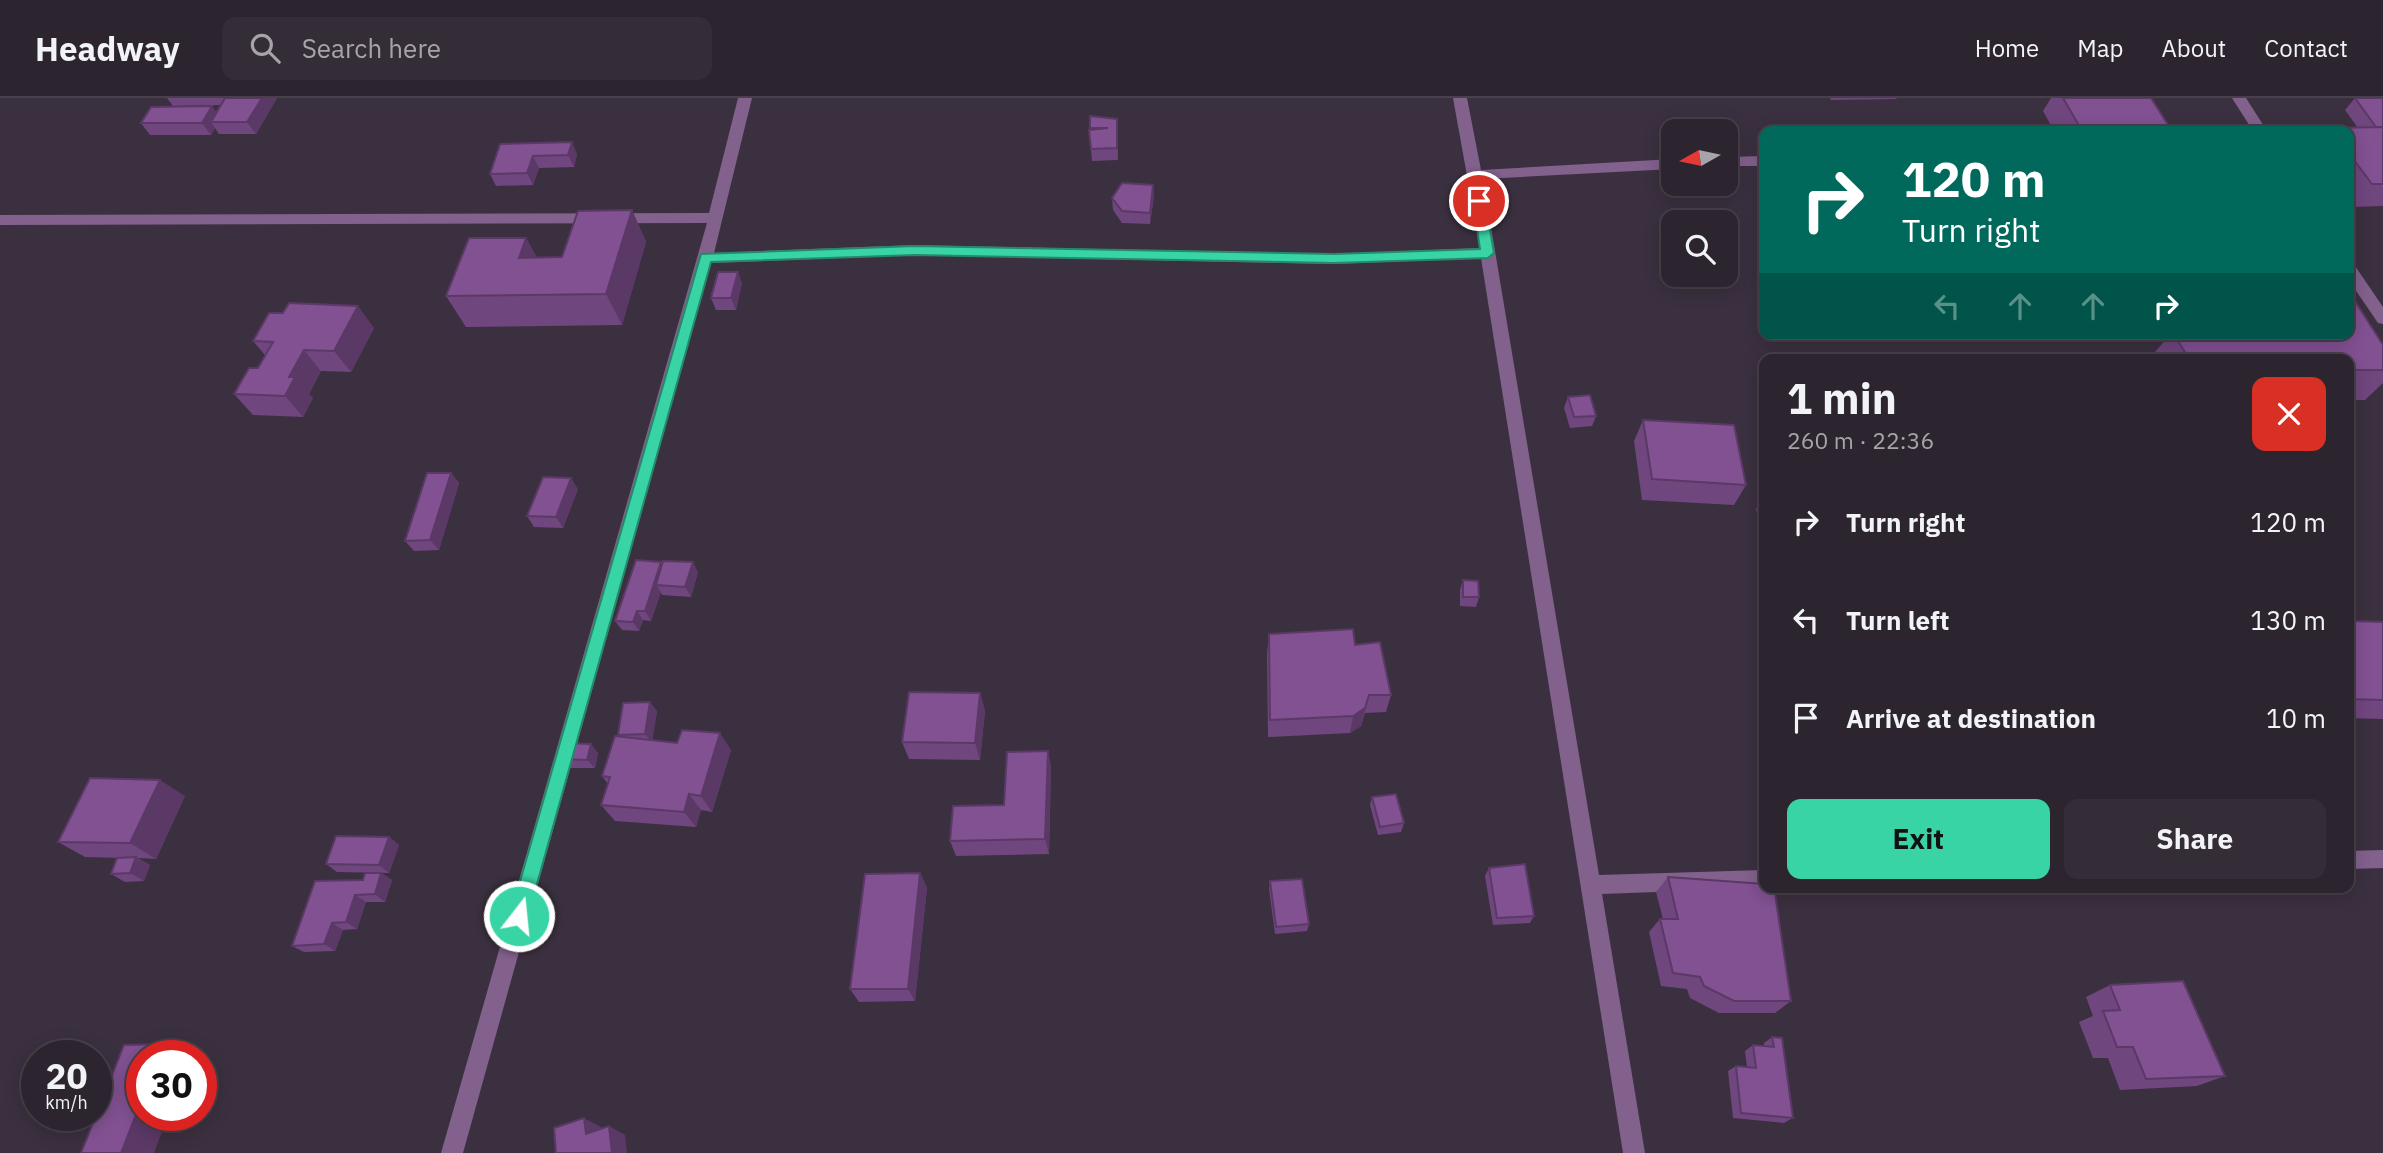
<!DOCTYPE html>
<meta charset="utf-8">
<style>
:root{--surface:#2c242f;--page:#342c37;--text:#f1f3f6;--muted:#a6a4aa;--line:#48414b;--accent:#39d4a5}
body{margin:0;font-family:"IBM Plex Sans",sans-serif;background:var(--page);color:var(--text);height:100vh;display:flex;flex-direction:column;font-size:26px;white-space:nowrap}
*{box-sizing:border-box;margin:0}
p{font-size:23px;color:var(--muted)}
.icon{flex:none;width:38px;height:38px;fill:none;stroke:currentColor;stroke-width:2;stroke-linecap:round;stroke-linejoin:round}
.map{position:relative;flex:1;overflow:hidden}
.drawer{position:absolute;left:1759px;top:256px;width:595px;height:539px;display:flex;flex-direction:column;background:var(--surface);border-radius:14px;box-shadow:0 4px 18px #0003,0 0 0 2px var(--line)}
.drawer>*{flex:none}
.top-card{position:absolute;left:1759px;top:28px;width:595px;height:214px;border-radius:14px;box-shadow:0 4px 18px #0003,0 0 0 2px var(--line);background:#00695c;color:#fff;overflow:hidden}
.needle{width:46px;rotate:261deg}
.buttons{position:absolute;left:1661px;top:21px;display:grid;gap:14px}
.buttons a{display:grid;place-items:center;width:77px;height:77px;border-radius:14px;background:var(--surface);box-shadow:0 4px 18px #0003,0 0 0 2px var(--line);font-size:35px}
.speed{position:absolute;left:21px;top:942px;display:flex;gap:14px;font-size:35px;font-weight:700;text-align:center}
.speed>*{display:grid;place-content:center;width:91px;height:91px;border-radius:50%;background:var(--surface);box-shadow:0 4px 18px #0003,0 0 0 2px var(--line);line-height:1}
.speed small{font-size:18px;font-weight:400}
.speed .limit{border:10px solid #d22;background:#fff;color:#111}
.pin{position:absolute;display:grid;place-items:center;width:60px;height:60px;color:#fff;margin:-30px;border:4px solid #fff;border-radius:50%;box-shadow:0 2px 7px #0007}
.me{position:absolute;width:77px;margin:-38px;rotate:16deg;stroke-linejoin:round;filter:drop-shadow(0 0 5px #0008)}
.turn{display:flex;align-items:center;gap:24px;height:147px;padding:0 28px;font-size:32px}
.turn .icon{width:91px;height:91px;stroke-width:2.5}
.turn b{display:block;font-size:49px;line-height:60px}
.lanes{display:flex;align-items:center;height:66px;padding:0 28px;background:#0003;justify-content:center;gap:35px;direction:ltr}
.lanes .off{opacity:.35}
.round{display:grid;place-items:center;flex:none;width:74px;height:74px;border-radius:14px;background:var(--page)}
.head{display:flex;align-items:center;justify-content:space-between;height:119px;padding:0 28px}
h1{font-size:42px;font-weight:700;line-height:52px}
.button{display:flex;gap:14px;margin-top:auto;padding:14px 28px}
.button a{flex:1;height:80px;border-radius:14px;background:var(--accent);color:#111;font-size:28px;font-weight:700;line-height:80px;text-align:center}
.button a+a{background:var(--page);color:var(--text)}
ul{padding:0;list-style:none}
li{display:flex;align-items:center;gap:21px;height:98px;padding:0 28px}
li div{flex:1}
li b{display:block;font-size:26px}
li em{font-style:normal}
header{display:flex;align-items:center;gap:42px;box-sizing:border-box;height:98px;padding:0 35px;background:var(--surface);border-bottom:2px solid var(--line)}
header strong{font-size:33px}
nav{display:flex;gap:38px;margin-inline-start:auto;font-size:24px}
.search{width:490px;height:63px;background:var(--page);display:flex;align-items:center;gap:18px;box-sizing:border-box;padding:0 24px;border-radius:14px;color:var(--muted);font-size:26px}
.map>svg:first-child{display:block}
</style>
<header>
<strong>Headway</strong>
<div class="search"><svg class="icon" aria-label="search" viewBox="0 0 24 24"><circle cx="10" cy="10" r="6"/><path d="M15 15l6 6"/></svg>Search here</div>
<nav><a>Home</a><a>Map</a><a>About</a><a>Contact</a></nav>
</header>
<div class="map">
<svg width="2383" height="1055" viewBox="0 0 2383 1055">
<rect width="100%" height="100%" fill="#3b303f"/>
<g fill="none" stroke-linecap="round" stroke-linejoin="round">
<path fill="#82618d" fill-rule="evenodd" d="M738,0H752L714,155L915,147L1334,156L1480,150L1453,0H1467L1481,72L1673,61V71L1483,81L1599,777L1764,772V789H1767L1764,790L1602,796L1645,1055H1623L1481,160L1334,166L915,157L711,165L463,1055H441L707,125L0,127V117L709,115Z
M2232,0H2246L2267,33H2253Z
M1764,58V68H1726V59Z
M2348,164L2353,165L2383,209V226L2378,225L2348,181Z
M2383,752V770L2348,771V753Z"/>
</g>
<path fill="#70467e" d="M167,0H277L256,36H219L215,30L211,37H150L141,25L217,14L221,7L173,8Z
M1830,0H1897L1896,1L1831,2Z
M2051,0H2151L2170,30L2168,33H2054L2043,13Z
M2355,0H2383V108L2352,109L2348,105V33H2329L2331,30H2358L2345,12Z
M1090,18L1117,21L1118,62L1092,63L1089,32Z
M500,46L577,56L574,69L539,70L533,87L496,88L490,76Z
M1154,98L1150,126L1122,125L1113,112L1112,100Z
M632,112L646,144L622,227L466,229L446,198L526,140L537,160L562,159Z
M742,185L736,212H716L711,200Z
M374,230L351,274L321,273L309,296L313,300L303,319L253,317L234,296L258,270L265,257L253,243Z
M2154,236H2348L2383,247V285L2365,302H2348V261H2149L2168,239L2155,238Z
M1568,299L1596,318L1592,328L1570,330L1564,310Z
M1643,322L1746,387L1734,407L1642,402L1634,343Z
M451,375L459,385L439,452L414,453L405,443Z
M578,391L563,430L534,429L527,418Z
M1762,400H1764V445L1756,411Z
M662,467L698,474L691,499L662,497L661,494L651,523L643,522L639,533L622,532L615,523Z
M1463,482L1479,499L1476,509L1460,508V492Z
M2348,515L2353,523L2383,524V621L2348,620Z
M1269,536L1355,547L1391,597L1386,614L1365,615L1361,628L1350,635L1268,639L1267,555Z
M980,595L985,613L980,662L909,661L902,644Z
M657,613L652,642L731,652L712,714L701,712L696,729L615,723L601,707L608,686L602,678L619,639L618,637Z
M1048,653L1051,669L1049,756L956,758L950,743L1004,707Z
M598,655L595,670H567L560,661Z
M185,698L156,761L138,760L150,767L144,783L125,784L111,776L122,760L85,759L58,744Z
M1372,699L1404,725L1401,734L1378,737L1370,707Z
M389,739L399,747L389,775L337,774L326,766Z
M1489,770L1534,818L1530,825L1493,827L1485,778Z
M381,775L392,782L385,804H366L357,831L343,832L335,853L304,854L292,848L363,782Z
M920,775L927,790L915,903L859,904L850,891Z
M1668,779L1791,903L1775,915H1719L1690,900L1687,891L1661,888L1649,834L1660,821H1663L1656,794Z
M1270,783L1309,826L1307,833L1275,836L1269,791Z
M2110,887L2225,978L2197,988L2120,992L2108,960H2093L2079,924L2093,918L2086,899Z
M1772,939L1793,1020L1784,1025L1733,1020L1728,973L1736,968L1747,969L1745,953L1753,947L1764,948V945Z"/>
<path fill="#5b3966" d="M262,0H277L256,36L247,24Z
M212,8L221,20L211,24L215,30L211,37L202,25Z
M572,44L577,56L574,69L568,57Z
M533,58L539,70L533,87L527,75Z
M1153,87L1154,98L1150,126V115Z
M632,112L646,144L622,227L606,196Z
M526,140L543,171L519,160Z
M738,174L742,185L736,212L731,200Z
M358,208L374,230L351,274L334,253Z
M304,252L321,273L309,296L313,300L303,319L285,298L289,279Z
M451,375L459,385L439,452L430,442Z
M571,380L578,391L563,430L556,419Z
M661,464L667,474L656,487L661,494L651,523L645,513Z
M693,464L698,474L691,499L685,489Z
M637,513L643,522L639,533L633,524Z
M980,595L985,613L980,662L975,645Z
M1369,597L1361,628L1350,635L1353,618Z
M650,604L657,613L652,645L645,636Z
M720,635L731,652L712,714L701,698Z
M591,646L598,655L595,670L587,662Z
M1048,653L1051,669L1049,756L1045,741Z
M160,682L185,698L156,761L130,745Z
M689,696L701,712L696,729L684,714Z
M389,739L399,747L389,775L379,767Z
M136,759L150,767L144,783L130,775Z
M381,775L392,782L385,804L375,796Z
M920,775L927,790L915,903L908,891Z
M355,797L366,804L357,831L346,824Z
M332,825L343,832L335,853L324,846Z
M163,946L190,957H159Z
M142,1001V1017H168L154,1055H121Z
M584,1020L601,1029L603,1045L586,1036Z
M609,1028L625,1037L627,1055H612Z"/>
<path fill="#825192" stroke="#5b3966" stroke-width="2" d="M225,0H262L247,24H211Z
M2063,0H2151L2170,30L2081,31Z
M2355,0H2383V29H2376Z
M212,8L202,25H141L151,9Z
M1090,18L1117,21V50L1091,51L1089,32L1108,30H1090Z
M2383,29V86H2372L2348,54V33H2333L2331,30Z
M572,44L568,57L533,58L527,75L490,76L500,46Z
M1122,85L1153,87L1150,115L1122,113L1112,100Z
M632,112L606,196L446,198L469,140H526L519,160L562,159L578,113Z
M718,174H738L731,200H711Z
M2348,192L2383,247V272H2348V261H2189L2174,236H2348Z
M289,205L358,208L334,253L304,252L289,279H295L285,298L234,296L249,270H258L273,244L253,243L269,215H283Z
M1590,297L1596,318L1574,319L1568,299Z
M1643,322L1734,327L1746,387L1652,381Z
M427,375H451L430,442L405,443Z
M543,379L571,380L556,419L527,418Z
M636,462L661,464L645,513H637L633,524L615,523Z
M663,463L693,464L685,489L656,487Z
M1463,482L1478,483L1479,499H1463Z
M2348,515H2350L2353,523L2383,524V602L2348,601Z
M1353,531L1355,547L1380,544L1391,597H1369L1365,610L1353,618L1270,622L1269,536Z
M909,594L980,595L975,645L902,644Z
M650,604L645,636L618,637L623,605Z
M682,632L720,635L701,698L689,696L684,714L601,707L610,679L602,678L615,638L677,645Z
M565,645L591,646L587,662L560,661Z
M1048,653L1045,741L950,743L953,708L1004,707L1007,654Z
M90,680L160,682L130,745L58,744Z
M1396,696L1404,725L1380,729L1372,699Z
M336,738L389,739L379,767L326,766Z
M136,759L130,775L111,776L117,760Z
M1525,766L1534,818L1497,820L1489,770Z
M365,775H381L375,796L355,797L346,824L332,825L324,846L292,848L315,783L363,782Z
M920,775L908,891H850L865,776Z
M1668,779L1764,786V789H1774L1791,903H1734L1704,888L1700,879L1673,875L1660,821H1678Z
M1302,781L1309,826L1276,829L1270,783Z
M2183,883L2225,978L2146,981L2133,949H2117L2103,913L2120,912L2110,887Z
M1772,939L1782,940L1793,1020L1741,1015L1736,968L1756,970L1753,947L1774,949Z
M163,946L159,957H142V1001L121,1055H81L124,947Z
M584,1020L586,1036L609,1028L612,1055H556L554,1030Z"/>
<path fill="#39d4a5" stroke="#258a6b" stroke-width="2" d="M1479,98L1485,103L1494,155L1488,160L1334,165L915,157L711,164L528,818L526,824L519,827L513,824L510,818L701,156L915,148L1334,156L1480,151L1473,103Z"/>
</svg>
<div class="buttons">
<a><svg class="needle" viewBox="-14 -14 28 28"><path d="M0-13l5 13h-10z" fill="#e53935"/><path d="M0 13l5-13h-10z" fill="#a6a4aa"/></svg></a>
<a><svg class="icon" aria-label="search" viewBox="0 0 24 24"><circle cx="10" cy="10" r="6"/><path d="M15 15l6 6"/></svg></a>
</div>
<div class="speed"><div>20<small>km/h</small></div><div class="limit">30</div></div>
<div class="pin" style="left:1479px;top:103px;background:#d93025"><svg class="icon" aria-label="arrive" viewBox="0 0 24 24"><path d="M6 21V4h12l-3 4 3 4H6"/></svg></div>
<svg class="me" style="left:519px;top:818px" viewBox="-20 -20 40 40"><circle r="17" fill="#39d4a5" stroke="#fff" stroke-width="3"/><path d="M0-11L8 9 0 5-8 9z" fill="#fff"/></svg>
<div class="top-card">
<div class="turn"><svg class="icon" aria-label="right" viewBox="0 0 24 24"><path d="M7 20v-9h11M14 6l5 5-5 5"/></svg><div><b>120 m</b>Turn right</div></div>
<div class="lanes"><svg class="icon off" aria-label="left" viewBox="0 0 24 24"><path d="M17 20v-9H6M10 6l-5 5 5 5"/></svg><svg class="icon off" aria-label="ahead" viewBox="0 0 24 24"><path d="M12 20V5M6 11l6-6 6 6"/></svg><svg class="icon off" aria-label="ahead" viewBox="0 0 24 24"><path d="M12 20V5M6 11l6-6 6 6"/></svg><svg class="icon" aria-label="right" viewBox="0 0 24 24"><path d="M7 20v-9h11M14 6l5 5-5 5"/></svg></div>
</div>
<section class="drawer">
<div class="head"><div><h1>1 min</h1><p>260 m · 22:36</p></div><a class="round" style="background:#d93025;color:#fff"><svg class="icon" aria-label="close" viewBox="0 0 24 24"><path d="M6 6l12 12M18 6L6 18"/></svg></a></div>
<ul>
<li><svg class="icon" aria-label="right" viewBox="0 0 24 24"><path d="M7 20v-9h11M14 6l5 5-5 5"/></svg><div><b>Turn right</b></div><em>120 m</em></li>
<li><svg class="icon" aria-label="left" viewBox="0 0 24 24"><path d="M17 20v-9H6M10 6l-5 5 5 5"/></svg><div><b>Turn left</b></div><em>130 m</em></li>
<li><svg class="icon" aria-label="arrive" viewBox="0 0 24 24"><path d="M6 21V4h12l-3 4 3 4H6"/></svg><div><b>Arrive at destination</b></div><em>10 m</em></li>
</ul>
<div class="button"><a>Exit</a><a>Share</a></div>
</section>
</div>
